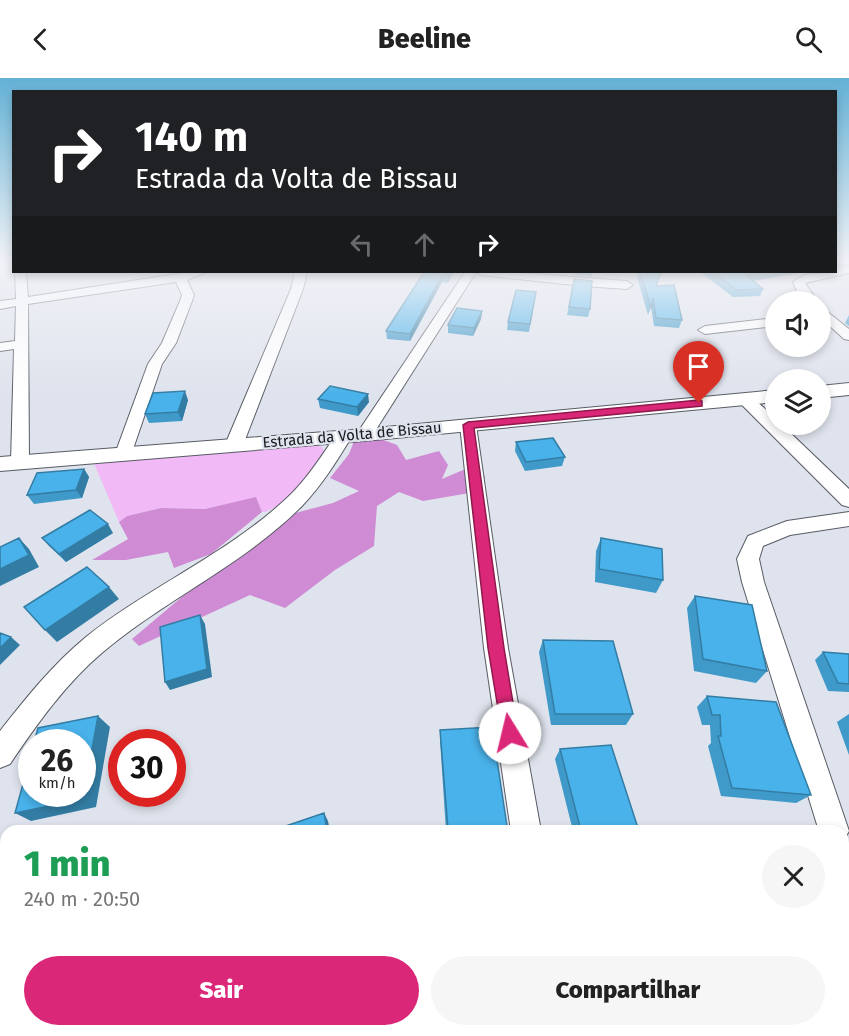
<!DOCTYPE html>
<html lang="pt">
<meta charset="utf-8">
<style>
:root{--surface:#fff;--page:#f6f6f6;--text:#222;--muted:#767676;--accent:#db2777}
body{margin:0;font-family:"Fira Sans",sans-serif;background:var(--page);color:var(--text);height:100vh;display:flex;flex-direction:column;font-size:22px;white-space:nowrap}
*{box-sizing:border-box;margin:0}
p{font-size:20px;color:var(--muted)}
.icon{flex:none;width:33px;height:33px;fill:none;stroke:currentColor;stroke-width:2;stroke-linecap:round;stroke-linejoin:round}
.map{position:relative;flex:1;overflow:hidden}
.side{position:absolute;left:0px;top:747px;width:849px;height:212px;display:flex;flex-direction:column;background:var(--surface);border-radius:18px 18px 0 0;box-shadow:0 3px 9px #0003}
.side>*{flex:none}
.hud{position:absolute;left:12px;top:12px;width:825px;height:183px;border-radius:0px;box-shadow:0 3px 9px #0003;background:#202124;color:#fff;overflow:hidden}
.fabs{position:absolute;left:765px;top:213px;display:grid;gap:12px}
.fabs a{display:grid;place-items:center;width:66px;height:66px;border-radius:50%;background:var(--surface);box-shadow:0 3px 9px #0003;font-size:30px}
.speed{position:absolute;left:18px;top:651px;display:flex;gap:12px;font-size:30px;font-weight:700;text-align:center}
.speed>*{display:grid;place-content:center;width:78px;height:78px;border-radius:50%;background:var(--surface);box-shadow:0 3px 9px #0003;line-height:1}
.speed small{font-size:15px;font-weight:400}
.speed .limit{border:9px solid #d22;background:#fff;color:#111}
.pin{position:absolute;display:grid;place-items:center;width:51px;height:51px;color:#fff;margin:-62px -26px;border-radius:50% 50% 50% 0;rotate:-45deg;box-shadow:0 0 6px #0007}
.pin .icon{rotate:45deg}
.me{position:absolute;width:66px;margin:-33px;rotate:351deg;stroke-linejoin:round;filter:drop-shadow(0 0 4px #0008)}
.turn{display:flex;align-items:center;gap:21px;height:126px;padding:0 24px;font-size:27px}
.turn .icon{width:78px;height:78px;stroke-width:2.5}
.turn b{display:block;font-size:42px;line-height:51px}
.lanes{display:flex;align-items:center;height:57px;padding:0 24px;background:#0003;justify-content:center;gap:30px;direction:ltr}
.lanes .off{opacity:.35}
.round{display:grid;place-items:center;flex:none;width:63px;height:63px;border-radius:32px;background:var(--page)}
.head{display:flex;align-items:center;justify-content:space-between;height:102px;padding:0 24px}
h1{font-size:36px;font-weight:800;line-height:45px;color:#1e9e55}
.button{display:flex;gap:12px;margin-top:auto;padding:12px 24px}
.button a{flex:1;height:69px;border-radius:36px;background:var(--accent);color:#fff;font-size:24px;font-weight:800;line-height:69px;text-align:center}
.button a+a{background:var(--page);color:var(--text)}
header{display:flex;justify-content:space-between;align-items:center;height:78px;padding:0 24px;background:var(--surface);font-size:27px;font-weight:800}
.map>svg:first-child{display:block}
</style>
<header><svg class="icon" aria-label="back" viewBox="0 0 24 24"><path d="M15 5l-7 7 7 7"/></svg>Beeline<svg class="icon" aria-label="search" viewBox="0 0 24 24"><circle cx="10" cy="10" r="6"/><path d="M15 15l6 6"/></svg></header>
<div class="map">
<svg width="849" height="958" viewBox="0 0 849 958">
<rect width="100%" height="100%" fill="#dfe3ed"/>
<path fill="#f2b9f7" d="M307,366L322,369L327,378L288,423L265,434H262L256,420L205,431L161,430L127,438L119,444L93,383Z"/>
<path fill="#cf8cd5" d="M379,357L381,361L397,367L406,382L439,373L448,387L442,401L470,389L485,398L481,413L423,423L399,414L377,428L374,468L335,492L285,530L250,517L139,568L132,561L183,518L284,438L333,425L359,413L330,400L349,376L354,363Z
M256,419L262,434L211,476L174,490L168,474L126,482H92L128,461L119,444L127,438L161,430L205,431Z"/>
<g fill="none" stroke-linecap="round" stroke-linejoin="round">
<g stroke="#575b63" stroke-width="2">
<path id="minor" d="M849,189V195L805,205L818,224H805L797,214L793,204L804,197L836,194V191Z
M15,194H26L28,219L190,194H207L187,202L194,217L192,223L176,265L162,286L130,380H118L115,376L148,286L162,265L180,223L182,217L176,204L28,226L29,384L26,388H14L11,384L14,271L0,273V265L15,263L16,228L0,231V223L16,221Z
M295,194H307L303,211L243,367L240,371H228L225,367L291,211Z
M465,194H508L627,203L633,207L627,211L583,208L481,197L476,194L370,361H358L356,357Z
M820,228L849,251V262L844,261L820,239Z
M776,240V248L705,256L698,252L705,248Z
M745,316L751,318L776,341V346H781L849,411V429L842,427L739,324L737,321L739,318Z
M468,342L476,347L508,570L541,753H511L484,570L460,347Z
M344,353L350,354L352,358C337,383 322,407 302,428C243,487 166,521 103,574C66,605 37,646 10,686L0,690V653C26,620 53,586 86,559C150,508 228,476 288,419C308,400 322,377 338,354Z
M849,434V448L790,457L763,468L759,481L764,504L849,753L843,764V753H819L742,504L737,481L748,458L787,443Z
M843,767L849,770V818L843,816Z
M843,918H849V954L839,952H843Z
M549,952H627L625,958H548Z"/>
</g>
<g stroke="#575b63" stroke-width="2">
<path id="major" d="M849,305V317L820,320V308Z
M776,312V324L364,363L0,393V379L364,351Z"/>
</g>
<use href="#minor" fill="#fff" fill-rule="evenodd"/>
<use href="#major" fill="#fff" fill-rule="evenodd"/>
</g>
<path fill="#3f99c9" d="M836,183H849L838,188L836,187Z
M424,194H454L448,205L442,204L410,263L387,261L386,253Z
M575,194H593L592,198L575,197Z
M639,194H661L656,208L682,242L679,250L654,248L651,229L648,237L637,199Z
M700,194H803L753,203L763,211L760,218L733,219Z
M574,201L590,231L588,239L567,237Z
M536,214L529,254L507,252L508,244Z
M482,233L481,241L473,258L448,255V247Z
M849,237V248L845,245Z
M318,321L369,324L358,338L320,330Z
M188,322L182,343L149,345L145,336Z
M516,364L565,379L562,388L525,393L515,373Z
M84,391L89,399L82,420L34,426L27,417Z
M113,455L66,484L49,468L42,460Z
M601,460L663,502L656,515L595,504L596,473Z
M695,518L767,593L756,605L694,593L687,530Z
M543,562L633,636L626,647H551L539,574Z
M823,574L849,576V614L828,613L815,582Z
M707,618L811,717L796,725L721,718L708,668L711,665L710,647H702L697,629Z
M849,636V677L837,644Z
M440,652L507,748L505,753H446L440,662Z
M560,671L639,753H573L555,681Z"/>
<path fill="#337da4" d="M841,183H849V187L838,188Z
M451,194H454L448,205V197Z
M769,194H803L743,204L746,197Z
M442,197V204L410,263V256Z
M482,233L481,241L473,258L474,250Z
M185,313L188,322L182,343L178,334Z
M368,316L369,324L358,338L357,329Z
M84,391L89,399L82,420L76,412Z
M108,446L113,455L66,484L59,476Z
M19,460L29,471L39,489L0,508V491Z
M109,509L119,521L57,564L45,552Z
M200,537L205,546L212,599L170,612L165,604Z
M11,559L20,567L0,587V570Z
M98,638L110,649L96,729L31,743L15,735Z
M324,735L328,743L330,753H327Z
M6,937V945L0,947V939Z
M191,952H203V958H192Z"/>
<path fill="#49b2ea" stroke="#337da4" stroke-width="1.5" d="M424,194H451L448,197H442L410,256L386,253Z
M640,194H661L656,208L674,207L682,242L656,240L653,220L651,229Z
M712,194H769L746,197L763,211L737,212Z
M574,201L592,203L590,231L569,229Z
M516,212L536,214L530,246L508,244Z
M457,230L482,233L474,250L448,247Z
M330,308L368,316L357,329L318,321Z
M185,313L178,334L145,336L153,315Z
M553,360L565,379L526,384L516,364Z
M84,391L76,412L27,417L37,395Z
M90,432L108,446L59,476L42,460Z
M19,460L29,477L0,491V469Z
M601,460L662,471L663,502L599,491Z
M87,489L109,509L45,552L24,529Z
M695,518L752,527L767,593L703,581Z
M200,537L207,591L165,604L160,549Z
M0,555L11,559L0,570Z
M543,562L613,563L633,636H555Z
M823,574L849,576V606L838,605Z
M707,618L776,624L811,717L732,710L718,658H721L720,637H712Z
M98,638L83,721L15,735L32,673V716H82V664H34L38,650Z
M492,649L507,748L448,751L440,652Z
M611,667L639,753H581L560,671Z
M324,735L327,753H271Z
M238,750L239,753H228Z
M6,814V937L0,939V816Z
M123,952H191L192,958H123Z"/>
<linearGradient id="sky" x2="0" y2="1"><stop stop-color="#63b1d6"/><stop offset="0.58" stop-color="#f1f2f7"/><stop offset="1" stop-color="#f1f2f7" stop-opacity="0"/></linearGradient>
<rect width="849" height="317" fill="url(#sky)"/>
<path fill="#db2777" stroke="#8e194d" stroke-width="1.5" d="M699,322L702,323V328L474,350L504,570L518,655L516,661L510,663L503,661L488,570L463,347L468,344Z"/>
<g text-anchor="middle" stroke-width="4.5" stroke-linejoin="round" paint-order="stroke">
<g font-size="15" fill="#17191c" stroke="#dfe3ed">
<text transform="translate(352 357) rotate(-5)" y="5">Estrada da Volta de Bissau</text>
</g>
</g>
</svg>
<div class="fabs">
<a><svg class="icon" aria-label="sound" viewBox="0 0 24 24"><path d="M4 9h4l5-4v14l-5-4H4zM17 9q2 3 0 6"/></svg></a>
<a><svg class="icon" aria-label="layers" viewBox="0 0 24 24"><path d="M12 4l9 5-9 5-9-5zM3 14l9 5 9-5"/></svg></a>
</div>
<div class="speed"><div>26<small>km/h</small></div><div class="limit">30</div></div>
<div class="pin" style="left:699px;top:325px;background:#d93025"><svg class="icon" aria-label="arrive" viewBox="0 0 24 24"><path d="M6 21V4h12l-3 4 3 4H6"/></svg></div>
<svg class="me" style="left:510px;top:655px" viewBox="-20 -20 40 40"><circle r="19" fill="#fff"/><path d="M0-13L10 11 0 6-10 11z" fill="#db2777"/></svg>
<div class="hud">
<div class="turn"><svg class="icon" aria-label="right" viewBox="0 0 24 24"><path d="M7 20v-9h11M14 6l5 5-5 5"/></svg><div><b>140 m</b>Estrada da Volta de Bissau</div></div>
<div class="lanes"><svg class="icon off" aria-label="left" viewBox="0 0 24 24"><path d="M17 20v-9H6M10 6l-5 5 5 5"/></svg><svg class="icon off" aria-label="ahead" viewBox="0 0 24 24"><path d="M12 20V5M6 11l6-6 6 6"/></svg><svg class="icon" aria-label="right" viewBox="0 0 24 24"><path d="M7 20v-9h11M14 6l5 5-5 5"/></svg></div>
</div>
<section class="side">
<div class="head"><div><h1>1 min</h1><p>240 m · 20:50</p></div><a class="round"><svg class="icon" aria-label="close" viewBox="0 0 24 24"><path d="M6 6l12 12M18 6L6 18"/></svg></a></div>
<div class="button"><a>Sair</a><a>Compartilhar</a></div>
</section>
</div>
